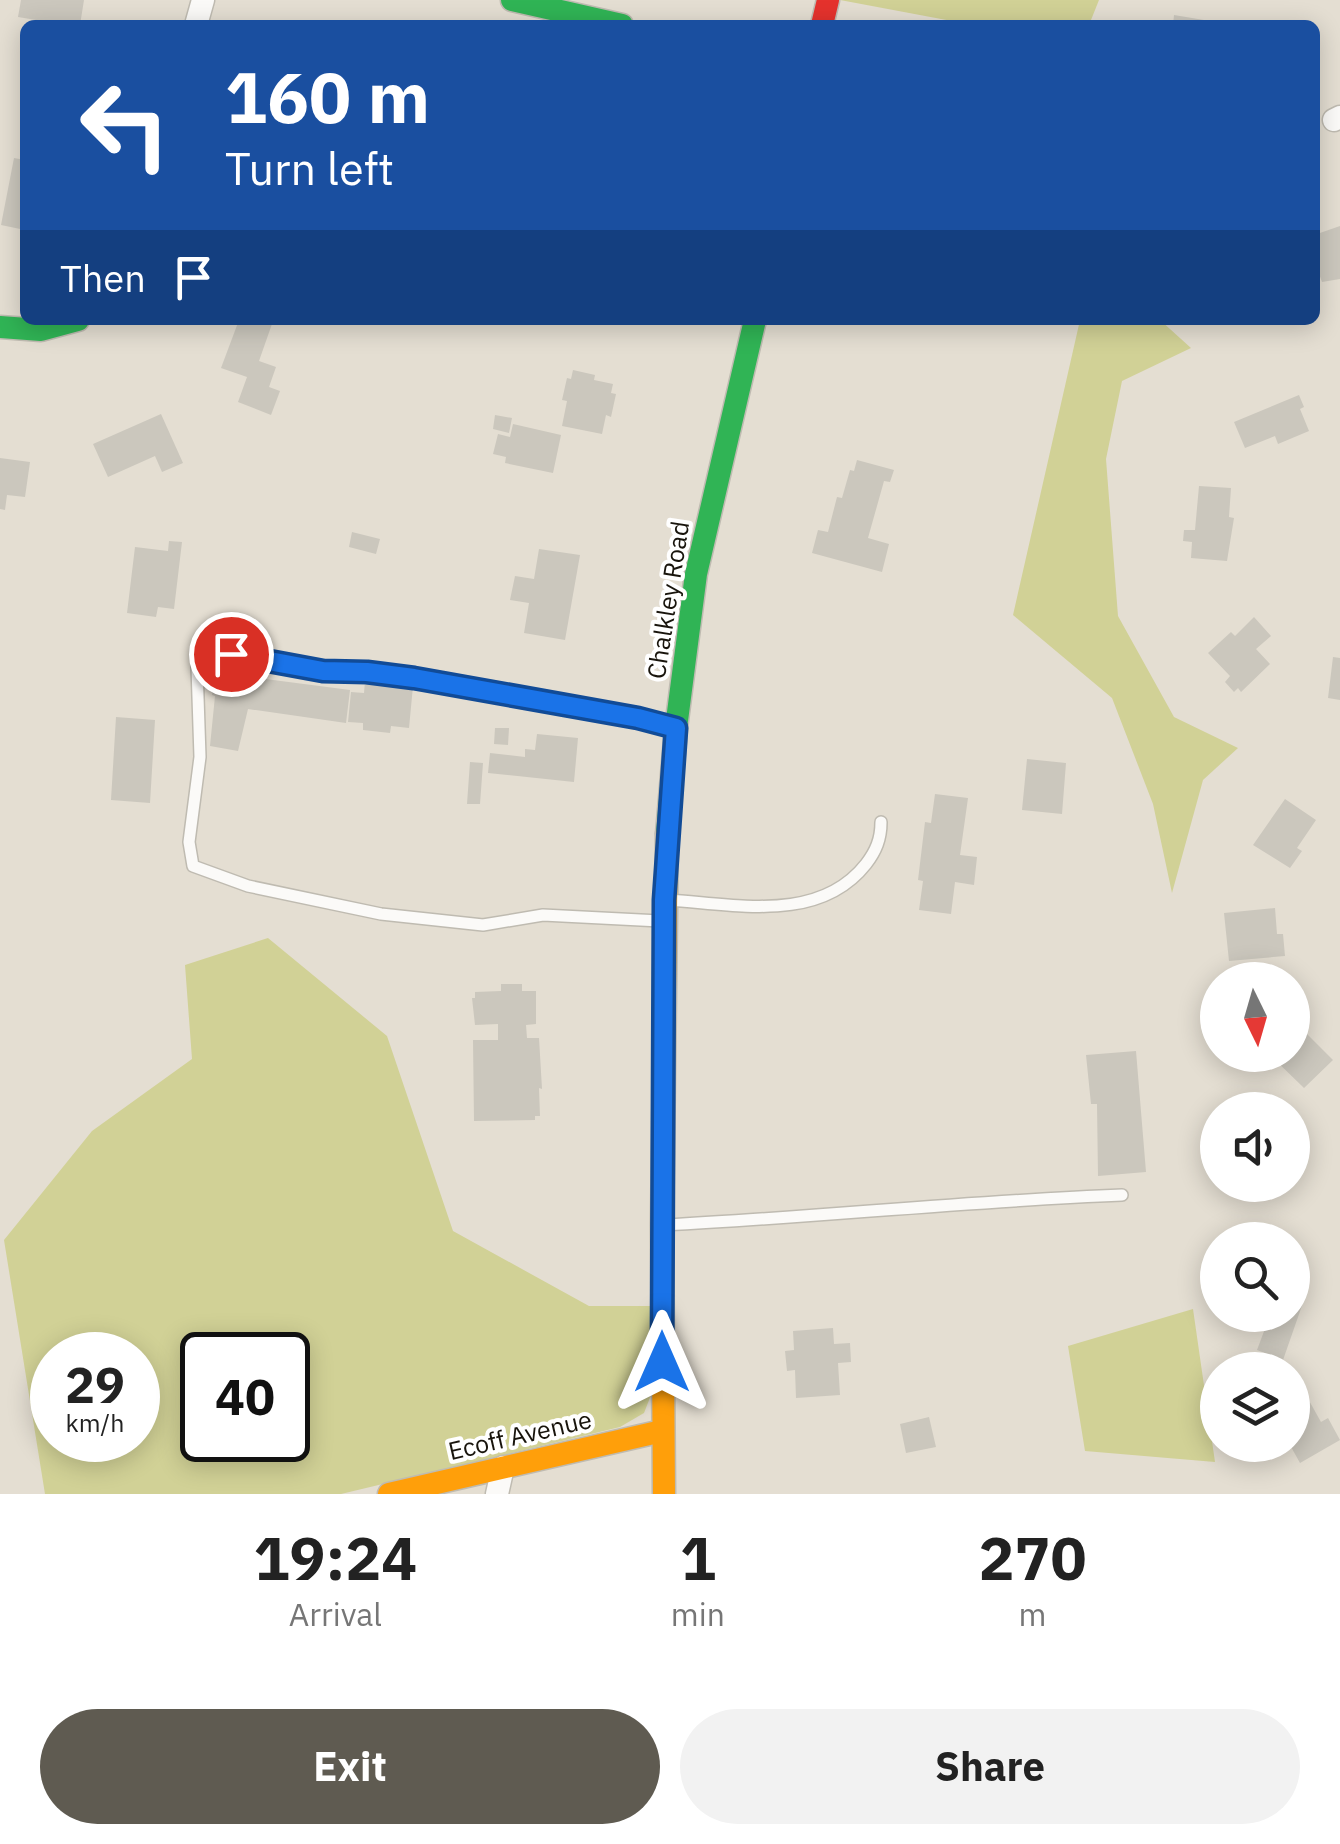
<!DOCTYPE html>
<style>
:root{--surface:#fff;--page:#f2f2f2;--text:#222;--muted:#767676;--accent:#5f5b51}
body{margin:0;font-family:"IBM Plex Sans",sans-serif;background:var(--page);color:var(--text);height:100vh;display:flex;flex-direction:column;font-size:38px;white-space:nowrap}
*{box-sizing:border-box;margin:0}
p{font-size:32px;color:var(--muted)}
.icon{flex:none;width:55px;height:55px;fill:none;stroke:currentColor;stroke-width:2;stroke-linecap:round;stroke-linejoin:round}
.map{position:relative;height:1494px;overflow:hidden}
.side{display:flex;flex-direction:column;background:var(--surface);flex:1}
.side>*{flex:none}
.hud{position:absolute;left:20px;top:20px;width:1300px;height:305px;border-radius:15px;box-shadow:0 5px 25px #0003;background:#1a4fa0;color:#fff;overflow:hidden}
.needle{width:65px;rotate:175deg}
.tools{position:absolute;left:1200px;top:962px;display:grid;gap:20px}
.tools a{display:grid;place-items:center;width:110px;height:110px;border-radius:50%;background:var(--surface);box-shadow:0 5px 25px #0003;font-size:50px}
.speed{position:absolute;left:30px;top:1332px;display:flex;gap:20px;font-size:50px;font-weight:700;text-align:center}
.speed>*{display:grid;place-content:center;width:130px;height:130px;border-radius:50%;background:var(--surface);box-shadow:0 5px 25px #0003;line-height:1}
.speed small{font-size:25px;font-weight:400}
.speed .limit{border:5px solid #111;border-radius:15px;background:#fff;color:#111}
.pin{position:absolute;display:grid;place-items:center;width:85px;height:85px;color:#fff;margin:-42px;border:5px solid #fff;border-radius:50%;box-shadow:0 2px 10px #0007}
.me{position:absolute;width:110px;margin:-55px;rotate:0deg;stroke-linejoin:round;filter:drop-shadow(0 0 8px #0008)}
.turn{display:flex;align-items:center;gap:35px;height:210px;padding:0 40px;font-size:45px}
.turn .icon{width:130px;height:130px;stroke-width:2.5}
.turn b{display:block;font-size:70px;line-height:85px}
.then{display:flex;align-items:center;height:95px;padding:0 40px;background:#0003;gap:20px;font-size:38px}
.eta{display:flex;justify-content:space-evenly;align-items:center;height:170px;text-align:center}
.eta b{font-size:60px;font-weight:700;line-height:70px}
.primary-button{display:flex;gap:20px;margin-top:auto;padding:20px 40px}
.primary-button a{flex:1;height:115px;border-radius:60px;background:var(--accent);color:#fff;font-size:40px;font-weight:700;line-height:115px;text-align:center}
.primary-button a+a{background:var(--page);color:var(--text)}
.map>svg:first-child{display:block}
</style>
<div class="map">
<svg width="1340" height="1494" viewBox="0 0 1340 1494">
<rect width="100%" height="100%" fill="#e4ded2"/>
<path fill="#d1d196" fill-rule="evenodd" d="M840,0H1099L1089,25H973Z
M1080,320H1160L1191,348L1122,381L1106,459L1118,616L1174,717L1238,748L1203,780L1172,893L1153,804L1112,698L1013,615Z
M268,938L387,1036L453,1231L589,1306H650L651,1395L644,1413L620,1427L341,1494H45L4,1240L92,1131L192,1059L185,965ZM52,1355H138V1440H52ZM202,1355H288V1440H202Z
M1193,1309L1215,1462L1085,1451L1068,1346Z"/>
<path fill="#cbc7bd" d="M21,0H84L80,25H41L42,21L18,17Z
M1174,15L1210,21L1209,25H1173Z
M14,158L25,160V230L1,225Z
M1340,226V279L1322,282L1318,271L1315,272V243L1319,242L1317,234Z
M239,320L273,321L259,361L276,367L269,387L280,391L271,415L238,402L247,377L221,368Z
M573,370L595,375L594,380L613,384L611,393L616,394L611,417L606,415L602,434L562,426L567,401L562,400L567,378L571,379Z
M1299,395L1304,407L1300,409L1309,431L1278,444L1275,436L1245,448L1234,422Z
M161,414L183,463L162,472L155,456L108,477L93,444Z
M495,415L512,418L509,433L493,429Z
M513,424L561,435L553,473L505,463L506,457L493,454L498,434L510,437Z
M0,458L30,462L25,497L7,495L5,510L0,509Z
M857,460L894,470L890,482L884,481L868,538L889,544L882,572L812,553L818,530L828,532L837,497L842,498L850,470L854,471Z
M1199,486L1231,488L1229,517L1234,518L1227,561L1191,558L1192,542L1183,541L1184,530H1195Z
M352,532L380,539L376,554L349,547Z
M169,541L182,542L174,609L158,607L156,617L127,613L135,547L168,551Z
M539,549L580,555L565,640L524,633L529,603L510,600L515,576L534,579Z
M1254,617L1271,636L1256,649L1270,664L1241,692L1238,688L1234,692L1225,682L1230,676L1208,653L1231,632L1235,636Z
M1333,657L1340,658V700L1328,698Z
M220,673L350,690L346,723L248,709L238,751L210,746L215,696L212,695L215,679L218,680Z
M365,681L413,686L409,728L391,726L390,733L363,730V723L348,722L351,692L364,693Z
M116,717L155,720L150,803L111,800Z
M495,728H509L508,745L494,744Z
M537,734L578,738L574,782L488,773L490,753L525,757V749L535,750Z
M1027,759L1066,763L1062,814L1022,810Z
M470,762L483,763L480,804H467Z
M935,794L968,798L960,855L977,857L974,885L955,882L951,914L919,910L923,881L918,880L925,822L931,823Z
M1285,799L1316,820L1297,848L1302,851L1290,868L1253,845Z
M1275,908L1277,934H1283L1285,956L1229,961L1224,913Z
M501,984H522V991H536V1024L526,1025L527,1038H539L542,1089L539,1088L540,1116H535V1120L474,1121L473,1040H498V1024L475,1025L472,998H475V992L501,991Z
M1297,1013L1308,1024L1303,1030L1333,1060L1304,1088L1270,1055H1292V1018Z
M1136,1051L1146,1172L1098,1176L1097,1104H1091L1086,1055Z
M1292,1293L1305,1297L1283,1360L1257,1350L1266,1326L1253,1322L1255,1315H1292Z
M833,1328L834,1344L850,1343L851,1362L838,1363L840,1395L796,1398L795,1370L787,1371L785,1351L794,1350L793,1331Z
M1302,1388L1321,1422L1328,1418L1340,1440L1300,1463L1290,1445L1292,1394Z
M929,1417L936,1447L906,1453L900,1424Z"/>
<g fill="none" stroke-linecap="round" stroke-linejoin="round">
<g stroke="#bfbbb1" stroke-width="14">
<path id="lane" d="M668,900C735,904 819,924 866,864C876,851 881,839 881,822
M660,921L543,915L483,925L381,914L248,886L193,866L189,842L200,757L197,667L205,657L231,654L323,671L367,672L638,717L671,727
M666,1225C819,1217 970,1201 1122,1195"/>
</g>
<g stroke="#bfbbb1" stroke-width="25">
<path id="street" d="M196,25L203,0
M1334,120L1340,117
M497,1494L503,1467"/>
</g>
<g stroke="#bfbbb1" stroke-width="25">
<path id="fast" d="M512,0L622,25
M0,327L41,330L78,320
M667,834L676,728L696,574L755,320"/>
</g>
<g stroke="#bfbbb1" stroke-width="25">
<path id="slow" d="M389,1494L662,1431
M664,1494L662,1225L667,834"/>
</g>
<g stroke="#bfbbb1" stroke-width="25">
<path id="jam" d="M822,25L828,0"/>
</g>
<use href="#lane" stroke="#fbfaf8" stroke-width="11"/>
<use href="#street" stroke="#fbfaf8" stroke-width="22"/>
<use href="#fast" stroke="#30b455" stroke-width="22"/>
<use href="#slow" stroke="#ff9f0a" stroke-width="22"/>
<use href="#jam" stroke="#e5322d" stroke-width="22"/>
</g>
<g fill="none" stroke-linecap="round" stroke-linejoin="round">
<g stroke="#114b97" stroke-width="25">
<path id="route" d="M231,654L323,671L367,672L414,678L638,718L676,728L664,900L662,1362"/>
</g>
<use href="#route" stroke="#1a73e8" stroke-width="18"/>
</g>
<g text-anchor="middle" stroke-width="8" stroke-linejoin="round" paint-order="stroke">
<g font-size="25" fill="#18140c" stroke="#fff">
<text transform="translate(668 600) rotate(-81)" y="9">Chalkley Road</text>
<text transform="translate(520 1435) rotate(-13)" y="9">Ecoff Avenue</text>
</g>
</g>
</svg>
<div class="tools">
<a><svg class="needle" viewBox="-14 -14 28 28"><path d="M0-13l5 13h-10z" fill="#e53935"/><path d="M0 13l5-13h-10z" fill="#767676"/></svg></a>
<a><svg class="icon" aria-label="sound" viewBox="0 0 24 24"><path d="M4 9h4l5-4v14l-5-4H4zM17 9q2 3 0 6"/></svg></a>
<a><svg class="icon" aria-label="search" viewBox="0 0 24 24"><circle cx="10" cy="10" r="6"/><path d="M15 15l6 6"/></svg></a>
<a><svg class="icon" aria-label="layers" viewBox="0 0 24 24"><path d="M12 4l9 5-9 5-9-5zM3 14l9 5 9-5"/></svg></a>
</div>
<div class="speed"><div>29<small>km/h</small></div><div class="limit">40</div></div>
<div class="pin" style="left:231px;top:654px;background:#d93025"><svg class="icon" aria-label="arrive" viewBox="0 0 24 24"><path d="M6 21V4h12l-3 4 3 4H6"/></svg></div>
<svg class="me" style="left:662px;top:1362px" viewBox="-20 -20 40 40"><path d="M0-17L14 15 0 8-14 15z" fill="#1a73e8" stroke="#fff" stroke-width="4"/></svg>
<div class="hud">
<div class="turn"><svg class="icon" aria-label="left" viewBox="0 0 24 24"><path d="M17 20v-9H6M10 6l-5 5 5 5"/></svg><div><b>160 m</b>Turn left</div></div>
<div class="then">Then<svg class="icon" aria-label="arrive" viewBox="0 0 24 24"><path d="M6 21V4h12l-3 4 3 4H6"/></svg></div>
</div>
</div>
<section class="side">
<div class="eta">
<div><b>19:24</b><p>Arrival</p></div>
<div><b>1</b><p>min</p></div>
<div><b>270</b><p>m</p></div>
</div>
<div class="primary-button"><a>Exit</a><a>Share</a></div>
</section>
